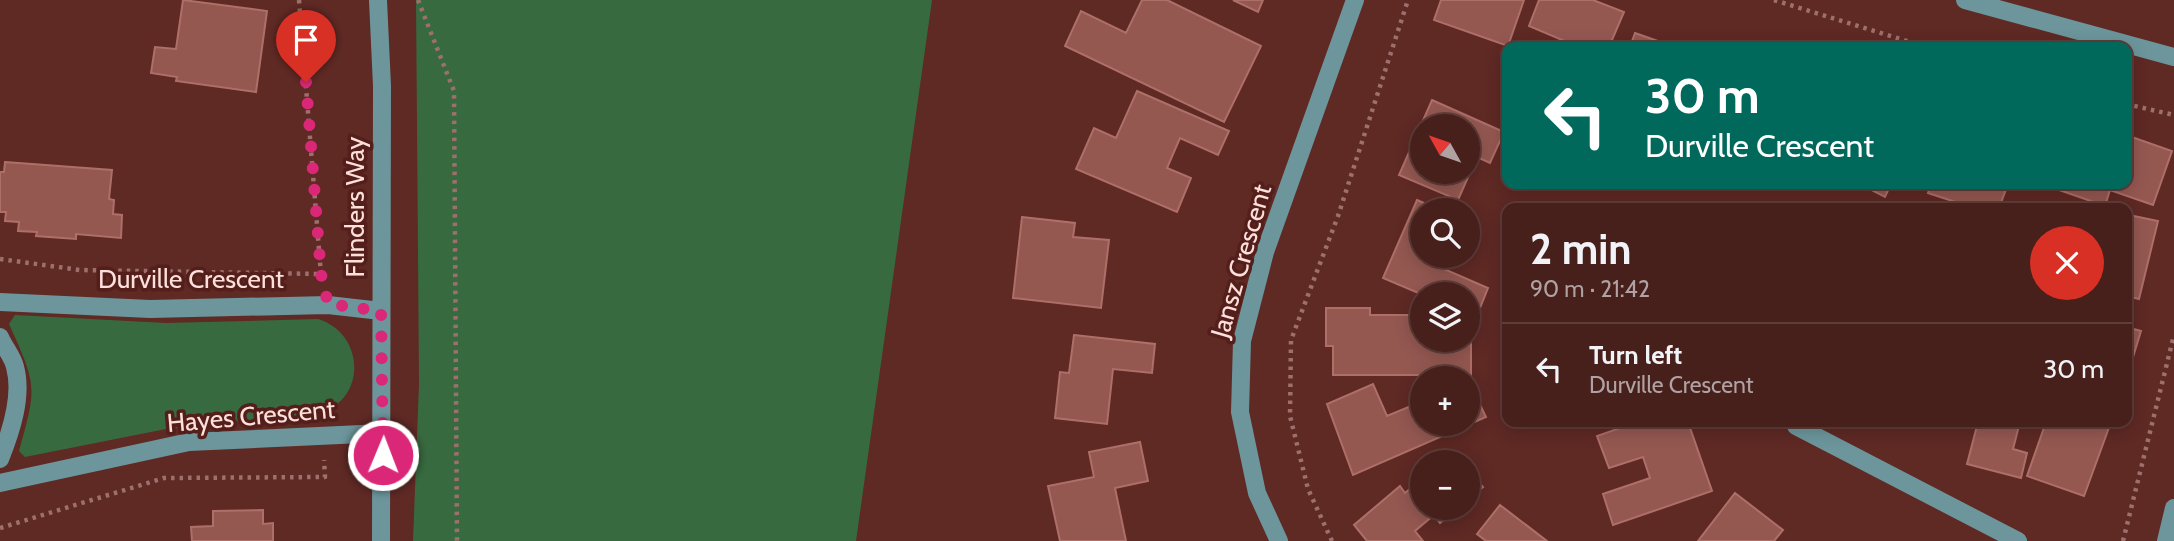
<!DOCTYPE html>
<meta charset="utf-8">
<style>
:root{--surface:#471f1b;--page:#512c28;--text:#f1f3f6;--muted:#b0a2a3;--line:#5f3d3a}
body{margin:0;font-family:Cabin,sans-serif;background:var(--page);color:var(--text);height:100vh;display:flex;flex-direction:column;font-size:26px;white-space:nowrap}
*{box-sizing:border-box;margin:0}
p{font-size:23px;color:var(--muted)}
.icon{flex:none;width:38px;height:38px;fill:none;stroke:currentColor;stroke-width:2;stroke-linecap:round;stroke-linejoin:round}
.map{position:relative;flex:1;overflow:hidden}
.side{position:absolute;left:1502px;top:203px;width:630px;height:224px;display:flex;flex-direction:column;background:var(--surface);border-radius:14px;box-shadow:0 4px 18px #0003,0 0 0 2px var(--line)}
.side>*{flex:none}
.banner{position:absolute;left:1502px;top:42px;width:630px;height:147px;border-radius:14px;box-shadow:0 4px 18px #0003,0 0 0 2px var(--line);background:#00695c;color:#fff;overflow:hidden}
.needle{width:46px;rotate:310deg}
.buttons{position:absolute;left:1410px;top:114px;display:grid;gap:14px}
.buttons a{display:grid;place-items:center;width:70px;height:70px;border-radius:50%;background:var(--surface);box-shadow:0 4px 18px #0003,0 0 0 2px var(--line);font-size:35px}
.pin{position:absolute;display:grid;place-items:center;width:60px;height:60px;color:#fff;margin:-72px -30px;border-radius:50% 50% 50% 0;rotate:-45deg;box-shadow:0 0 7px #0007}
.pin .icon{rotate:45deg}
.me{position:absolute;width:77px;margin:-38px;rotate:1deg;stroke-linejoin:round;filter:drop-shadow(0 0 5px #0008)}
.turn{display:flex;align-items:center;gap:24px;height:147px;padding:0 28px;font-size:32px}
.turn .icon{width:91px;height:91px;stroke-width:2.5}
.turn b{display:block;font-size:49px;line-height:60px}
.round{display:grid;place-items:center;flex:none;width:74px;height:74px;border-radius:37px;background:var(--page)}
.headline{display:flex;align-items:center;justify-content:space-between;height:119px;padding:0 28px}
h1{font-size:42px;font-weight:700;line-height:52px}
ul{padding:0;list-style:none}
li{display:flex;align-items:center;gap:21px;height:91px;padding:0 28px;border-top:2px solid var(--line)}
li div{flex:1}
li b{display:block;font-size:26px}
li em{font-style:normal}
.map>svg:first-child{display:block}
</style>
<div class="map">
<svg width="2174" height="541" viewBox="0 0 2174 541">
<rect width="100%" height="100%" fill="#5f2924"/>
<path fill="#386a3f" d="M416,0H932L856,541H413L419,384Z
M15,315L166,323L318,319C364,333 368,398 320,413L166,429L25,457L19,451C37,386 37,386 9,324Z"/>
<path fill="#945851" stroke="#ae6f68" stroke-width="2" d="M183,0L267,11L256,92L176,81L177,77L151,73L155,47L176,49Z
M1142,0H1167L1261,46L1224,122L1065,46L1081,11L1126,33Z
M1233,0H1263L1258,12Z
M1441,0H1524L1508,46L1434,20Z
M1539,0H1593L1624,12L1609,47H1573L1574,45L1529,26Z
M1635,33L1675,47H1630Z
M1137,91L1229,131L1218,155L1180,138L1167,168L1191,178L1177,212L1076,169L1094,128L1116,138Z
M1432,100L1504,132L1490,163L1468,153V126H1423V172H1461L1469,175L1458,200L1399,175Z
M2126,135L2172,151L2153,205L2110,190L2105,206L2042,184H2126Z
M5,162L112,170L109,199L114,200L113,214L122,215L121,238L76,234V239L36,236L37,232L18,231L19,222L5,221L6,212H0V172H4Z
M1860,184H1891L1885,197Z
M1931,184H2008L1999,208H1974L1928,193Z
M1417,200L1440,210H1423V256H1442L1437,266L1488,288L1476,318L1468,315V294L1423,295L1383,278Z
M2129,215L2158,221L2139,299L2126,296V225Z
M1022,217L1075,223L1073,237L1109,240L1101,308L1013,298Z
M1326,308H1370V315H1423V340L1471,338V375H1333V346H1326Z
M2126,327L2141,331L2126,380Z
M1074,335L1155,344L1152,373L1113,369L1107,424L1055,418L1060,372L1069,373Z
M1468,380L1486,417L1353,475L1327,404L1373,384L1387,416L1423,401V424H1468Z
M1637,422H1688L1712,491L1613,525L1603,494L1650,478L1643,457L1609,468L1597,436Z
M1978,422H2020L2013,449L2027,453L2021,478L1967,464Z
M2046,422H2111L2084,496L2027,476Z
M1140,442L1148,481L1115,488L1126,541H1060L1048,486L1094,477L1089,452Z
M1468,469L1483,487L1468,499Z
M1423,478V508H1458L1440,523L1434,515L1415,531L1423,541H1367L1354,525L1400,486L1405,493Z
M1735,493L1783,530L1774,541H1698Z
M1500,505L1547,541H1486L1477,534Z
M263,510V524L273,523V541H192L191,527L213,526V511Z"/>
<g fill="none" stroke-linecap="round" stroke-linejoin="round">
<path stroke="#9d706c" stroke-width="4.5" stroke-dasharray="3.5 5" stroke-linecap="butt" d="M299,0L321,275
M418,0L454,91L457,541
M1774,0L1926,47
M2126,104L2174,115
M0,259L80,270L321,274
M0,528L164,478L325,477L324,460
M1332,541L1308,489L1290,416L1291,340L1338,216L1408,0
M2123,541L2174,335"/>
<path stroke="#6c969c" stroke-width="18" d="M378,0L382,86L381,541
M1965,0L2174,57
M0,302L150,309L328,305L381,311
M0,337C4,347 13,357 15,367C23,396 11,432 0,459
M1796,426L2018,541
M0,483L189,442L383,433
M1279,541L1257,493L1240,412L1242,341L1265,252L1355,0
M2166,541L2174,508"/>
</g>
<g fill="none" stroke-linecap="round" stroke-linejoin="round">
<path stroke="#db2777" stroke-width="12" stroke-dasharray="0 21.6" d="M306,82L321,274L328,304L381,311L383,455"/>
</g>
<g text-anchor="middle" stroke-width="7" stroke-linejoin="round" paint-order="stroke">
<g font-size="26" fill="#fde0dc" stroke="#541e1a">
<text transform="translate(355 207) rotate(-90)" y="9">Flinders Way</text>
<text transform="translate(1241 261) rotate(-74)" y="9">Jansz Crescent</text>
<text x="191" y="288">Durville Crescent</text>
<text transform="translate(251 416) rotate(-5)" y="9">Hayes Crescent</text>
</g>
</g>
</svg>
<div class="buttons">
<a><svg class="needle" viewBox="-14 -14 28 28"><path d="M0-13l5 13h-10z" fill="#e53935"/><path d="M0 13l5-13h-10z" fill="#b0a2a3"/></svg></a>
<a><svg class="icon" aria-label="search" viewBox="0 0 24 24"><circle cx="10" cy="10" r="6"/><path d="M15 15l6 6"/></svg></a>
<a><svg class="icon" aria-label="layers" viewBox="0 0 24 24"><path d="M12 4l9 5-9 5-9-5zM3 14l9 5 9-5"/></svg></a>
<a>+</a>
<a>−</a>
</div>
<div class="pin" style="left:306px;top:82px;background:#d93025"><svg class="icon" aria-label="arrive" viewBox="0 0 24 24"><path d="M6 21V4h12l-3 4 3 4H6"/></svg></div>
<svg class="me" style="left:383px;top:455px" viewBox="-20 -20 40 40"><circle r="17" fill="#db2777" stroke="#fff" stroke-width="3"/><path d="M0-11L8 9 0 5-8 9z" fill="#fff"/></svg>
<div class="banner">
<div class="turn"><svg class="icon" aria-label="left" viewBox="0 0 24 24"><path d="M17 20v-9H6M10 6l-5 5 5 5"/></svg><div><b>30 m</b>Durville Crescent</div></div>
</div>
<section class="side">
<div class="headline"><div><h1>2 min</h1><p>90 m · 21:42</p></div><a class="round" style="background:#d93025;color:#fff"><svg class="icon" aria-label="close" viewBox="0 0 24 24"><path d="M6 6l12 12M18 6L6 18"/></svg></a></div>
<ul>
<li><svg class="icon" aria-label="left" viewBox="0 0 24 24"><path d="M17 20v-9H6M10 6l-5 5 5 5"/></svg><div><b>Turn left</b><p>Durville Crescent</p></div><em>30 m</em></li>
</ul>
</section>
</div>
